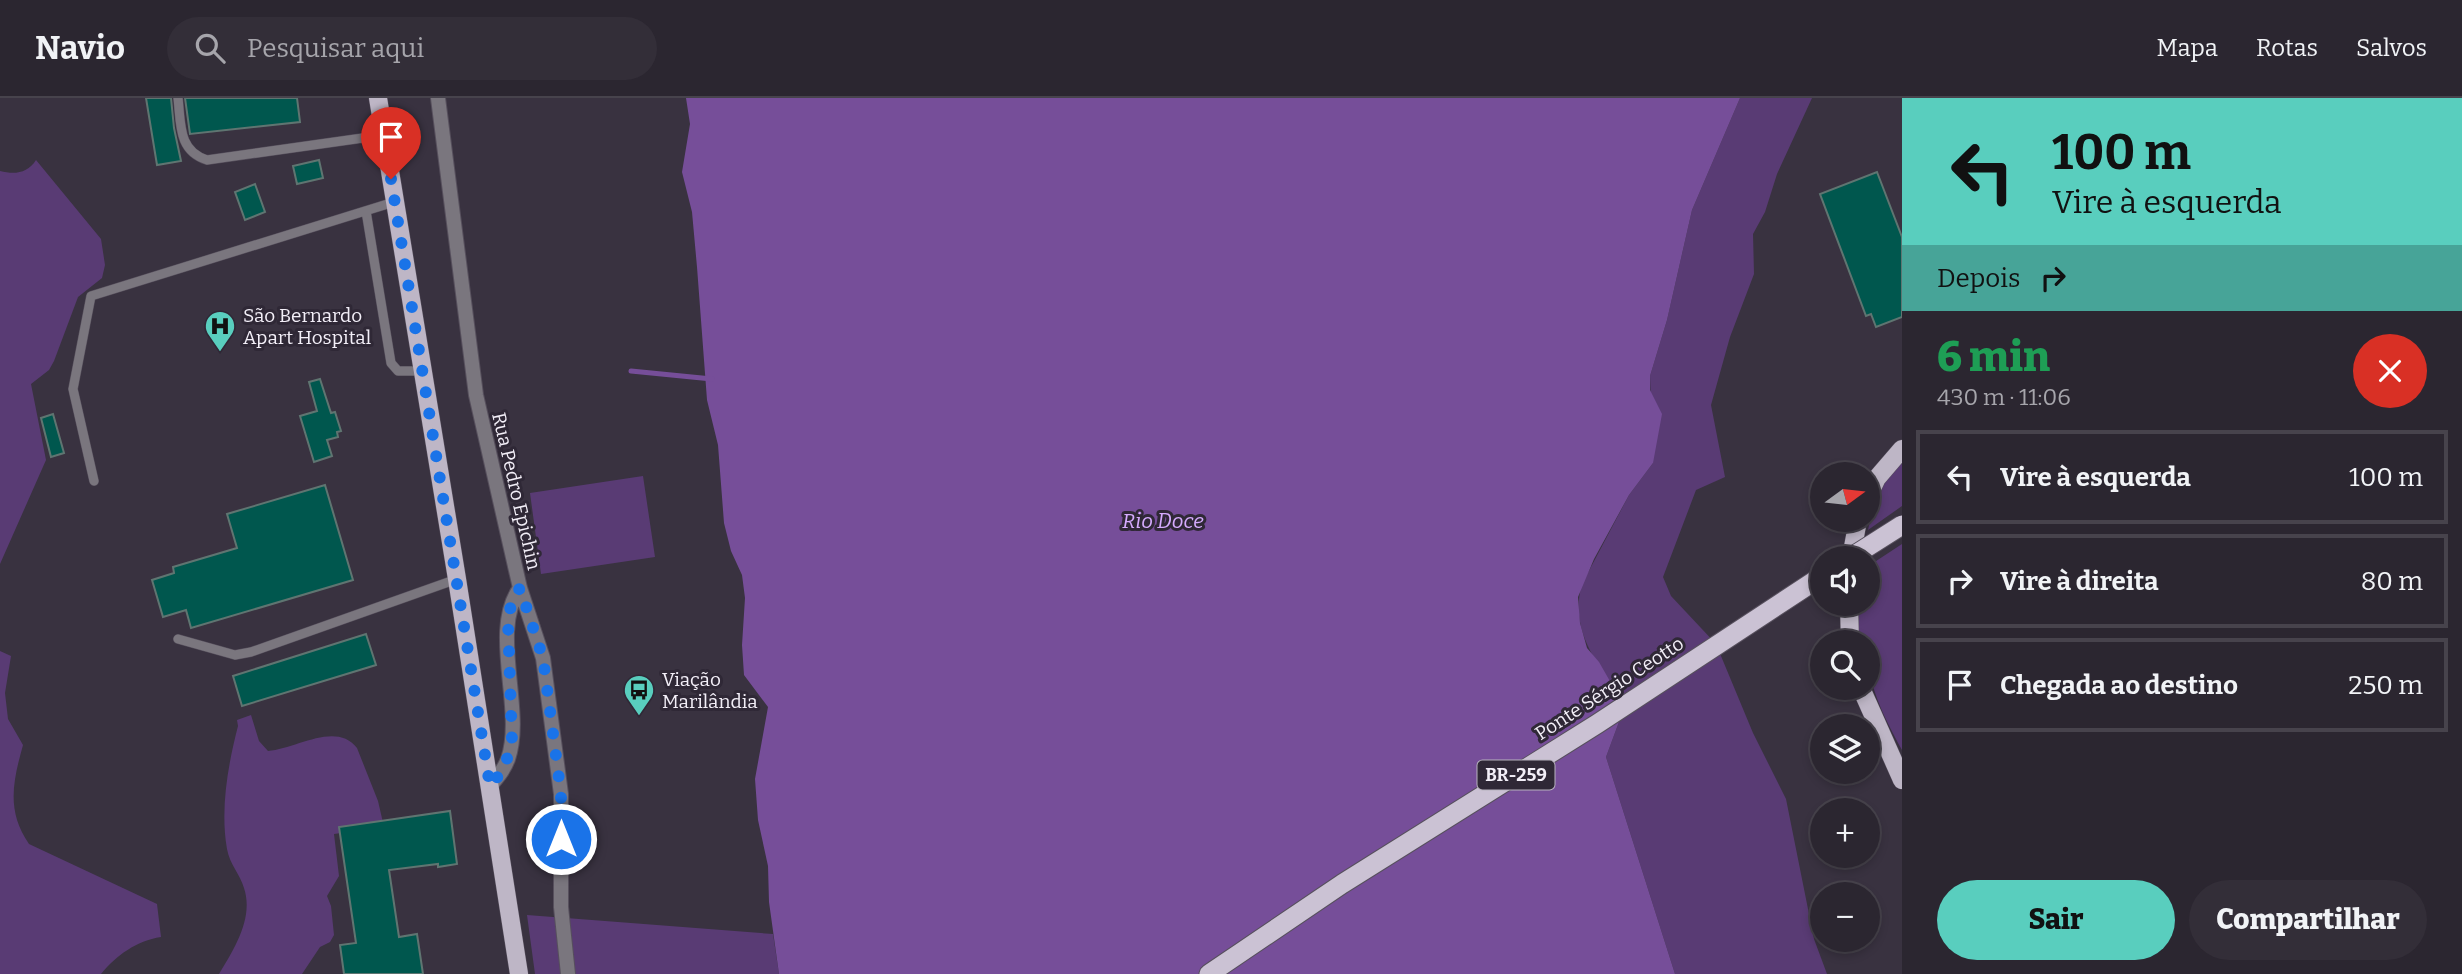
<!DOCTYPE html>
<html lang="pt">
<meta charset="utf-8">
<style>
:root{--surface:#2b2630;--page:#332e38;--text:#f1f3f6;--muted:#a6a5ab;--line:#47434c;--accent:#59cebe}
body{margin:0;font-family:Bitter,serif;background:var(--page);color:var(--text);height:100vh;display:flex;flex-direction:column;font-size:26px;white-space:nowrap}
*{box-sizing:border-box;margin:0}
p{font-size:23px;color:var(--muted)}
.icon{flex:none;width:38px;height:38px;fill:none;stroke:currentColor;stroke-width:2;stroke-linecap:round;stroke-linejoin:round}
.map{position:relative;flex:1;overflow:hidden}
.details{display:flex;flex-direction:column;background:var(--surface);width:560px}
.details>*{flex:none}
.guide{background:#59cebe;color:#111;overflow:hidden}
.needle{width:46px;rotate:75deg}
.fabs{position:absolute;left:1810px;top:364px;display:grid;gap:14px}
.fabs a{display:grid;place-items:center;width:70px;height:70px;border-radius:50%;background:var(--surface);box-shadow:0 4px 10px #0003,0 0 0 2px var(--line);font-size:35px}
.pin{position:absolute;display:grid;place-items:center;width:60px;height:60px;color:#fff;margin:-72px -30px;border-radius:50% 50% 50% 0;rotate:-45deg;box-shadow:0 0 7px #0007}
.pin .icon{rotate:45deg}
.me{position:absolute;width:77px;margin:-38px;rotate:0deg;stroke-linejoin:round;filter:drop-shadow(0 0 5px #0008)}
.turn{display:flex;align-items:center;gap:24px;height:147px;padding:0 35px;font-size:32px}
.turn .icon{width:91px;height:91px;stroke-width:2.5}
.turn b{display:block;font-size:49px;line-height:60px}
.then{display:flex;align-items:center;height:66px;padding:0 35px;background:#0003;gap:14px;font-size:26px}
.round{display:grid;place-items:center;flex:none;width:74px;height:74px;border-radius:37px;background:var(--page)}
.overview{display:flex;align-items:center;justify-content:space-between;height:119px;padding:0 35px}
h1{font-size:42px;font-weight:800;line-height:52px;color:#1e9e55}
.primary-button{display:flex;gap:14px;margin-top:auto;padding:14px 35px}
.primary-button a{flex:1;height:80px;border-radius:42px;background:var(--accent);color:#111;font-size:28px;font-weight:800;line-height:80px;text-align:center}
.primary-button a+a{background:var(--page);color:var(--text)}
ul{padding:0;list-style:none}
li{display:flex;align-items:center;gap:21px;height:94px;margin:0 14px 10px;padding:0 21px;border:4px solid var(--line);border-radius:0px}
li div{flex:1}
li b{display:block;font-size:26px}
li em{font-style:normal}
header{display:flex;align-items:center;gap:42px;box-sizing:border-box;height:98px;padding:0 35px;background:var(--surface);border-bottom:2px solid var(--line)}
header strong{font-size:33px}
nav{display:flex;gap:38px;margin-inline-start:auto;font-size:24px}
.search{width:490px;height:63px;background:var(--page);display:flex;align-items:center;gap:18px;box-sizing:border-box;padding:0 24px;border-radius:38px;color:var(--muted);font-size:26px}
main{display:flex;flex:1;min-height:0}
.map>svg:first-child{display:block}
</style>
<header>
<strong>Navio</strong>
<div class="search"><svg class="icon" aria-label="search" viewBox="0 0 24 24"><circle cx="10" cy="10" r="6"/><path d="M15 15l6 6"/></svg>Pesquisar aqui</div>
<nav><a>Mapa</a><a>Rotas</a><a>Salvos</a></nav>
</header>
<main>
<div class="map">
<svg width="1902" height="876" viewBox="0 0 1902 876">
<rect width="100%" height="100%" fill="#393240"/>
<path fill="#593b74" d="M1740,0H1812L1777,76L1765,114L1753,136L1754,176L1730,239L1711,307L1725,379L1696,392L1663,479L1671,498L1716,546L1753,635L1786,701L1814,841L1827,876H1675L1606,659L1623,613V606C1600,567 1568,534 1582,486L1629,397L1653,365L1650,278L1667,222L1692,112Z
M36,62L101,141L105,167L102,180L78,199L54,263L49,272L31,286L46,362L0,466V73C15,77 28,75 36,62Z
M1902,357V408L1868,432C1874,404 1880,377 1902,357Z
M643,378L655,459L541,476L530,395Z
M1902,446V652C1882,615 1867,587 1867,544H1858L1857,506H1867V469Z
M0,553L11,558L5,595L8,621L23,647C13,683 6,713 29,746L157,806L161,839C136,843 117,857 101,876H0Z
M251,617L259,643L268,653C296,651 336,623 357,650L378,703L384,729L334,736L339,778L327,798L331,808L334,837L330,844L320,849L302,876H219C234,851 254,820 244,790C240,776 230,767 227,751C220,711 228,667 238,628L237,622Z
M527,817L773,836L779,876H535Z"/>
<path fill="#764e99" d="M686,0H1740L1692,112L1667,222L1650,278V292L1662,316L1653,365L1629,397L1594,461L1578,499L1580,525L1587,550L1599,564L1623,606V613L1606,659L1675,876H779L769,804L768,768L758,722L755,681L768,609L744,577L742,547L745,500L742,477L731,453L724,425L718,347L707,302L697,169L692,114L682,74L690,26Z"/>
<g fill="none" stroke-linecap="round" stroke-linejoin="round">
<path stroke="#764e99" stroke-width="5" d="M631,273L712,281"/>
</g>
<path fill="#00574e" stroke="#5f7571" stroke-width="2" d="M146,0H171L174,30L181,63L157,67Z
M185,0H297L300,24L190,36Z
M319,62L323,80L297,86L293,68Z
M1877,74L1902,139V219L1876,229L1871,216L1866,218L1820,96Z
M255,86L265,114L245,122L235,94Z
M320,281L331,315L335,314L341,333L337,334L338,339L327,342L332,358L314,364L300,318L317,313L309,284Z
M53,316L64,355L51,359L41,320Z
M325,387L353,482L191,530L186,512L163,519L152,482L174,475L173,469L237,450L227,416Z
M366,536L376,567L242,608L233,578Z
M450,713L457,766L438,769V766L389,772L399,839L417,836L423,876H344L340,847L356,845L339,729Z"/>
<g fill="none" stroke-linecap="round" stroke-linejoin="round">
<g stroke="#57505d" stroke-width="10">
<path id="service" d="M178,0C181,26 178,53 207,62L384,37
M366,113L391,265L398,273H422
M94,383L73,291L91,198L394,104
M178,541L235,557L251,554L457,481"/>
</g>
<g stroke="#57505d" stroke-width="16">
<path id="minor" d="M438,0L476,297L520,490L543,560L561,696V809L568,876
M490,688C497,680 504,672 508,661C525,612 489,533 520,490"/>
</g>
<g stroke="#57505d" stroke-width="19">
<path id="primary" d="M378,0L457,481L519,876
M1867,401L1877,380L1902,351
M1851,460L1858,422
M1849,506L1850,544
M1861,590L1902,682"/>
</g>
<g stroke="#57505d" stroke-width="21">
<path id="trunk" d="M1209,876L1342,786L1597,626L1822,478"/>
</g>
<use href="#service" stroke="#7a767e" stroke-width="9"/>
<use href="#minor" stroke="#7a767e" stroke-width="14"/>
<use href="#primary" stroke="#beb6c6" stroke-width="18"/>
<use href="#trunk" stroke="#cbc2d4" stroke-width="19"/>
<g stroke="#57505d" stroke-width="21" stroke-linecap="butt">
<path id="trunk-bridge" d="M1850,460L1902,427"/>
</g>
<use href="#trunk-bridge" stroke="#cbc2d4" stroke-width="19"/>
</g>
<g fill="none" stroke-linecap="round" stroke-linejoin="round">
<path stroke="#1a73e8" stroke-width="12" stroke-dasharray="0 21.6" d="M391,81L490,688L504,671L512,643L508,523L512,501L520,490L543,560L561,696V741"/>
</g>
<defs>
<g id="hospital-pin" transform="scale(1.575)"><path d="M0 17L-7.5 6A9.5 9.5 0 1 1 7.5 6Z" fill="#59cebe" stroke="#2f2836"/><path d="M-5-5h3v3.5h4V-5h3V5h-3V1.5h-4V5h-3Z" fill="#111"/></g>
<g id="bus-pin" transform="scale(1.575)"><path d="M0 17L-7.5 6A9.5 9.5 0 1 1 7.5 6Z" fill="#59cebe" stroke="#2f2836"/><path d="M-5-6H5V4H4V6H2V4H-2V6H-4V4H-5ZM-3.5-4V0h7V-4ZM-3.5 1.2v1.5H-2V1.2ZM2 1.2v1.5H3.5V1.2Z" fill="#111"/></g>
</defs>
<g fill-rule="evenodd">
<use href="#hospital-pin" x="220" y="228"/>
<use href="#bus-pin" x="639" y="592"/>
</g>
<g text-anchor="middle" stroke-width="6" stroke-linejoin="round" paint-order="stroke">
<rect fill="#2f2836" stroke="#b8b3be" stroke-width="2" x="1477.5" y="662.5" width="77" height="29" rx="5"/>
<g font-size="18" font-weight="bold" fill="#f3eff8">
<text x="1516" y="683">BR-259</text>
</g>
<g font-size="19" fill="#f3eff8" stroke="#2f2836" text-anchor="start">
<text x="243" y="224">São Bernardo<tspan x="243" dy="22">Apart Hospital</tspan></text>
<text x="662" y="588">Viação<tspan x="662" dy="22">Marilândia</tspan></text>
</g>
<g font-size="19" fill="#f3eff8" stroke="#2f2836">
<text transform="translate(517 393) rotate(77)" y="7">Rua Pedro Epichin</text>
<text transform="translate(1609 590) rotate(-33)" y="7">Ponte Sérgio Ceotto</text>
</g>
<g font-size="21" font-style="italic" fill="#d6abfe" stroke="#2f2836">
<text x="1163" y="430">Rio Doce</text>
</g>
</g>
</svg>
<div class="fabs">
<a><svg class="needle" viewBox="-14 -14 28 28"><path d="M0-13l5 13h-10z" fill="#e53935"/><path d="M0 13l5-13h-10z" fill="#a6a5ab"/></svg></a>
<a><svg class="icon" aria-label="sound" viewBox="0 0 24 24"><path d="M4 9h4l5-4v14l-5-4H4zM17 9q2 3 0 6"/></svg></a>
<a><svg class="icon" aria-label="search" viewBox="0 0 24 24"><circle cx="10" cy="10" r="6"/><path d="M15 15l6 6"/></svg></a>
<a><svg class="icon" aria-label="layers" viewBox="0 0 24 24"><path d="M12 4l9 5-9 5-9-5zM3 14l9 5 9-5"/></svg></a>
<a>+</a>
<a>−</a>
</div>
<div class="pin" style="left:391px;top:81px;background:#d93025"><svg class="icon" aria-label="arrive" viewBox="0 0 24 24"><path d="M6 21V4h12l-3 4 3 4H6"/></svg></div>
<svg class="me" style="left:561px;top:741px" viewBox="-20 -20 40 40"><circle r="17" fill="#1a73e8" stroke="#fff" stroke-width="3"/><path d="M0-11L8 9 0 5-8 9z" fill="#fff"/></svg>
</div>
<section class="details">
<div class="guide">
<div class="turn"><svg class="icon" aria-label="left" viewBox="0 0 24 24"><path d="M17 20v-9H6M10 6l-5 5 5 5"/></svg><div><b>100 m</b>Vire à esquerda</div></div>
<div class="then">Depois<svg class="icon" aria-label="right" viewBox="0 0 24 24"><path d="M7 20v-9h11M14 6l5 5-5 5"/></svg></div>
</div>
<div class="overview"><div><h1>6 min</h1><p>430 m · 11:06</p></div><a class="round" style="background:#d93025;color:#fff"><svg class="icon" aria-label="close" viewBox="0 0 24 24"><path d="M6 6l12 12M18 6L6 18"/></svg></a></div>
<ul>
<li><svg class="icon" aria-label="left" viewBox="0 0 24 24"><path d="M17 20v-9H6M10 6l-5 5 5 5"/></svg><div><b>Vire à esquerda</b></div><em>100 m</em></li>
<li><svg class="icon" aria-label="right" viewBox="0 0 24 24"><path d="M7 20v-9h11M14 6l5 5-5 5"/></svg><div><b>Vire à direita</b></div><em>80 m</em></li>
<li><svg class="icon" aria-label="arrive" viewBox="0 0 24 24"><path d="M6 21V4h12l-3 4 3 4H6"/></svg><div><b>Chegada ao destino</b></div><em>250 m</em></li>
</ul>
<div class="primary-button"><a>Sair</a><a>Compartilhar</a></div>
</section>
</main>
